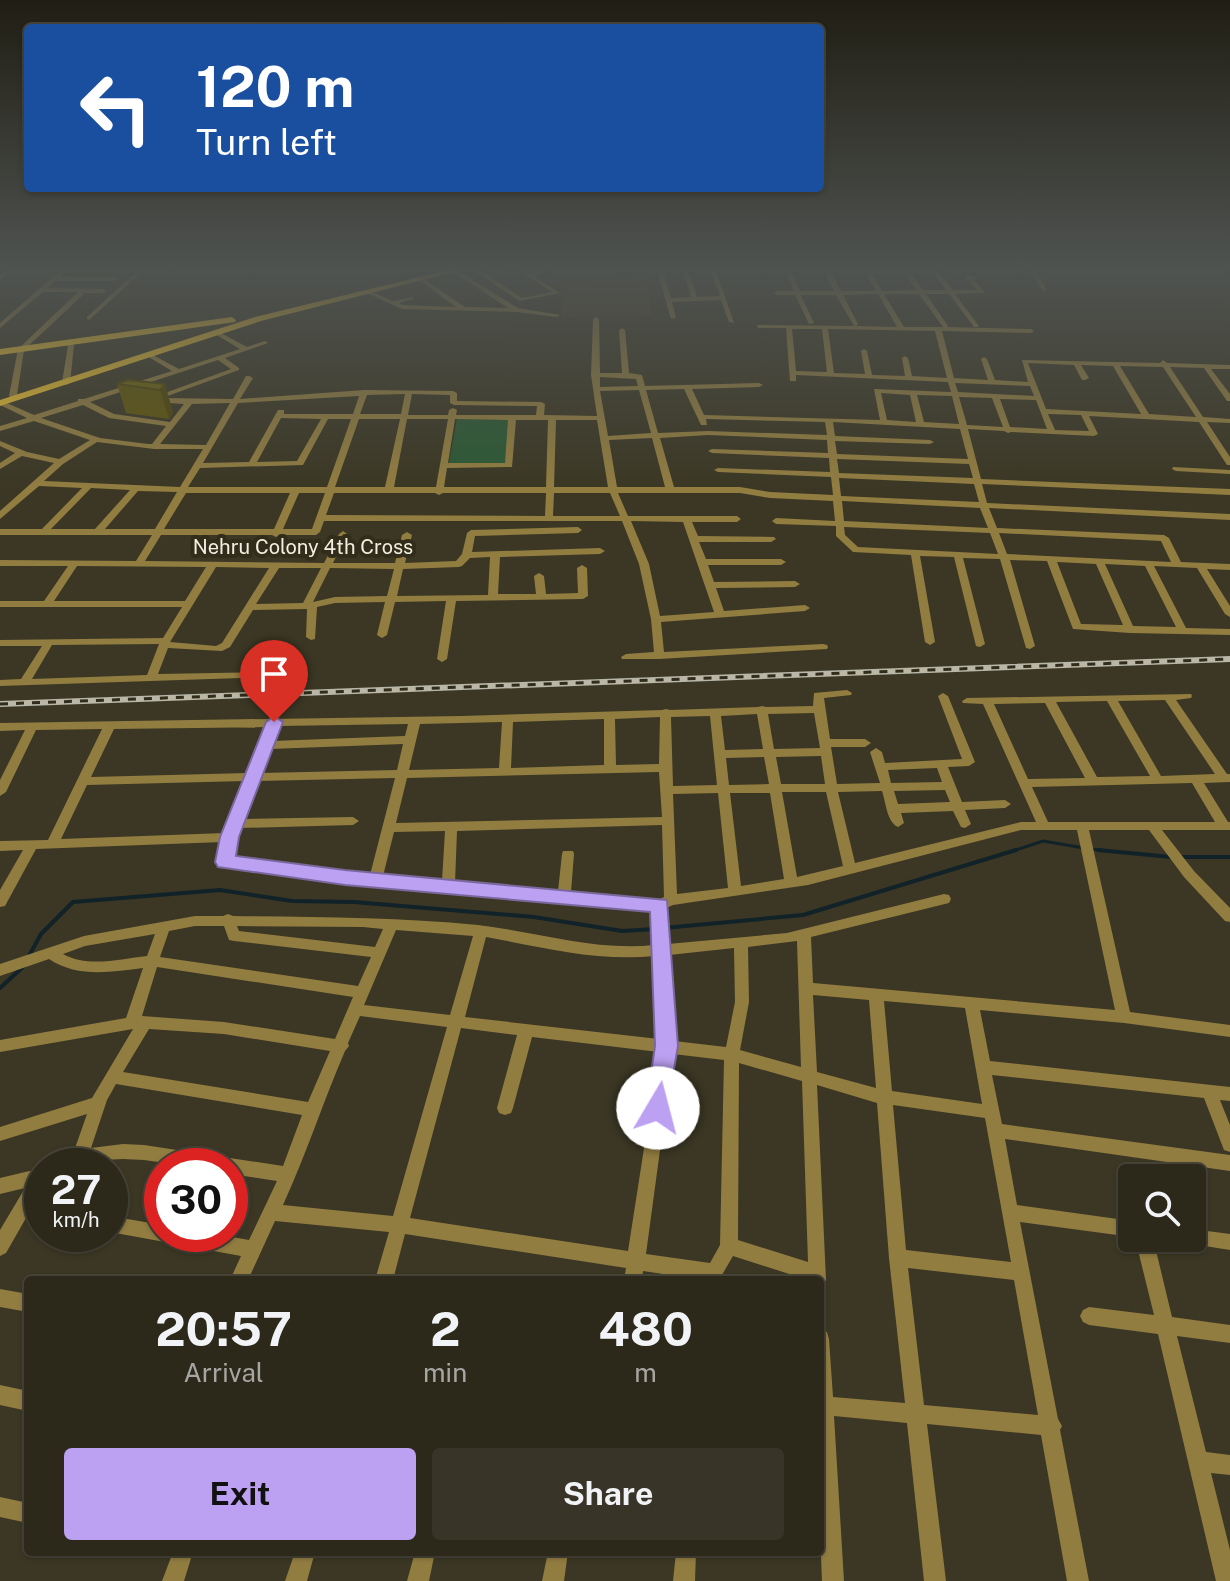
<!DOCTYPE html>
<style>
:root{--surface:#2c291b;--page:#383528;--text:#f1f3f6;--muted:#a6a6a3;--line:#48453a;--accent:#bca0f2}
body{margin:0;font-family:"Public Sans",sans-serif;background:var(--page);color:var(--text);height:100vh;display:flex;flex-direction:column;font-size:30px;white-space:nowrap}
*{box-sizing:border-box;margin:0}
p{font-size:26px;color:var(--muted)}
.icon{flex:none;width:44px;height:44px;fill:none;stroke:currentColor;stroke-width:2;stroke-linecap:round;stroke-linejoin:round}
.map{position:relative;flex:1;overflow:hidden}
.sheet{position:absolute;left:24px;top:1276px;width:800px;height:280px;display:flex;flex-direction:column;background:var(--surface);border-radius:8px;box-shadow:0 2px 6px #0004,0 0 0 2px var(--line)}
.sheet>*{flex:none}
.guide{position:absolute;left:24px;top:24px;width:800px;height:168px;border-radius:8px;box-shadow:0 2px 6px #0004,0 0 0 2px var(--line);background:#1a4fa0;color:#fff;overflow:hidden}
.buttons{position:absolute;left:1118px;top:1164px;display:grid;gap:16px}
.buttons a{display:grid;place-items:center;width:88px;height:88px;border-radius:8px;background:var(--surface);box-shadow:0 2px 6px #0004,0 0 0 2px var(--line);font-size:40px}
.speed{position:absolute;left:24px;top:1148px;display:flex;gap:16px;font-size:40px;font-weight:700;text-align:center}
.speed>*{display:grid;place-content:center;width:104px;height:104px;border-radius:50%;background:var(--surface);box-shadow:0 2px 6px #0004,0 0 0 2px var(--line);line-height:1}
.speed small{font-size:20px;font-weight:400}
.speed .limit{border:12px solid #d22;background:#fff;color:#111}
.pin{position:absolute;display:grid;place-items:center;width:68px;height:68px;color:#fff;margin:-82px -34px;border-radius:50% 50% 50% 0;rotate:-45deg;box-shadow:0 0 8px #0007}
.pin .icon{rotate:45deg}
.me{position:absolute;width:88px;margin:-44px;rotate:8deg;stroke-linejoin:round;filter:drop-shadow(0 0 6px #0008)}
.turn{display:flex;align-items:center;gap:28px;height:168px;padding:0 40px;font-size:36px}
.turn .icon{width:104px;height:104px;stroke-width:2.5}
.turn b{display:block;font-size:56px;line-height:68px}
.eta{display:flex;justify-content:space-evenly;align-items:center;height:136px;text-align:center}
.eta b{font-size:48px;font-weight:700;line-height:56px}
.cta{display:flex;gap:16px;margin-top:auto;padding:16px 40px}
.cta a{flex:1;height:92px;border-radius:8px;background:var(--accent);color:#111;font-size:32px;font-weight:700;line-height:92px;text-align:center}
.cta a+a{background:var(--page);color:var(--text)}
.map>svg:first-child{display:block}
</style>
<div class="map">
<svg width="1230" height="1581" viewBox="0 0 1230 1581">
<rect width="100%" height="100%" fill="#3b3724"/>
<path fill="#474126" d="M645,278L653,316L561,317L566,282Z"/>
<path fill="#2c5934" d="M457,419L512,420L506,463H449Z"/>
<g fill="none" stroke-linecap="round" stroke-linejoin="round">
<path stroke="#112328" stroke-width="3" d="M1091,849L1118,852
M1010,852L1043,841L1084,848"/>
<path stroke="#112328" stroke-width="4" d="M1098,850L1171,857
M1183,857H1230
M664,928L803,915L1016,850
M29,956L41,934L73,902L220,890L292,901L354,902L534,917L622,931L656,929
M0,988L24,966"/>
<path fill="#927d41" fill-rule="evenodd" d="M10,267H17L0,280V275Z
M64,267L140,269L143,271L89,320L87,319V317L135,273L66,272L60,277H115L118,279L115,281H56L47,288L104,289L107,291L104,293H85L24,350L17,395L20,398L13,400L9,396L18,349L78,292H43L0,328V323Z
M178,267H185L177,275H173Z
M452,267L518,308L560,315L557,317L516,312L402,309L362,291L367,290L393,301L413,297V299L399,303L403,305L456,307L419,280L421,277L465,307L508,308L450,270Z
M469,267H476L522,298L552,292L514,267H521L530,273L555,268V270L534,276L560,293L519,301Z
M656,267H662L663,269L715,267L734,323L729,322L721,300L672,302L676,318L671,319ZM683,272L691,297L671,298L664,273ZM689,272H711L720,296L697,297Z
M783,267H789L800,291H834L822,267H828L841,291H876L862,267H868L870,270L938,271L953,290H977L965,277L968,275L976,277L974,280L984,291V293L955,294L979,326L978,327H974L949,294H926L948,326L947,327L1031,329L1034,331L1031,333L942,331L954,378L988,380L981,359L984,357L987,359L995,380L1028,382L1022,360L1160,363L1163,360L1167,363L1230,365V369H1211L1230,394V401H1227L1204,368L1170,367L1203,417L1230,419V423L1207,422L1230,457V465H1227L1199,422L1089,416L1098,434L1094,436L1011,432L1008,433L1004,431L968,429L981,479L1230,489V495L982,484L987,503L1230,514V520L989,508L997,528L1164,535L1169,538L1181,562L1230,564V570L1207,569L1230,606V617L1225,614L1197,568L1154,566L1186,628L1230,629V635L1130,633L1073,629L1047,561L1010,560L1035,646L1030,649L1026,648L1000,559L963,558L985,644L980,647L976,646L954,557L920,556L935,642L930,645L925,642L911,555L853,552L836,536V526L776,524L772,521L776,518L835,521L833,501L770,498L740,493H618L628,516H737L741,519L737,522H692L698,536L774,537L776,539L771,542H699L706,559H781L786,562L781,565H708L714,582L795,581L800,584L795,587L716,588L724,611L805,605L810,608L805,611L661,622L664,652L823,644L827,645L828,647L827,649L659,659H622L621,657L626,654L654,652L651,619L639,564L622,521H324L320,532L316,535H280L276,537L272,535H161L145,561L324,563L339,534L343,531L347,534L333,563H395L402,535L407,532L412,535L405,563L456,561L462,554L467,533L471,530L578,527L582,530L578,533L475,536L472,552L600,548L605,551L600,554L500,557L498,594H536L534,576L539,573L544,576L546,594L578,593L577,568L582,565L587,568L588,596L583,599L456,601L447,659L442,662L437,659L446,601L395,602L387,635L382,638L377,635L385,602L335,603L317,607L315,639L311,640L306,637L307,609L253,610L230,647L222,651L168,648L158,674L274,672L275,674L274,676L270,677L0,686V680L21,679L42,646H0V640L163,638L182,607H0V601H44L68,566H0V560L136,561L152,535H0V529H42L82,488L39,486L0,519V511L54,463L22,456L0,469V463L15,453L0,446V441L27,452L59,459L90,440L34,421L0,431V426L27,418L0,405V400L34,415L78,401V399H84L172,371L147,356V354H151L179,369L240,349L215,334V332L217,331L247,347L265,341L268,343L225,358L239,368V370L162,398L233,399L246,376H249L253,378L240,399L364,390L453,391L457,393V401L541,402L545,404L544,415L597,416L591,375L593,319L596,317L599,319L600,373H622L619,330L622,328L625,330L629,373L642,375L645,386L759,383L763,385L759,387L692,389L704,415L880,420L874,389L951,392L948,382L796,375V381H790L786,328H759L757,327V325L854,326L836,295H801L814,323L809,324L795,295H777L774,293L777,291H794ZM872,274H905L917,290L882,291ZM911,274H934L946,290H923ZM878,294L897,327L856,326L858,324L843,295ZM884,294H919L943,327H904ZM792,329H822L827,372L796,371ZM828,329L935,331L947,378L912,376L908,358L905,356L902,358L905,376L872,375L867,351L864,349L861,351L865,374L834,373ZM218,360L231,369L151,398L150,400L154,402L184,404L170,422L114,414L90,402ZM1028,363L1074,365L1082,380H1085L1089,378L1081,365L1113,366L1141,414L1046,409ZM1120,366L1163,367L1196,417L1149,414ZM600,377L636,379L638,386L600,387ZM955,383L1030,386L1034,396L958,392ZM684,389L701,425H707L706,419L825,422L827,435L708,431L658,433L646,390ZM639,390L651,433L608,436L600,391ZM881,393L910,395L916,422L887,420ZM405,394L401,414H360L367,395ZM412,394L450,395V403L454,405L537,406L536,415H456L457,410L453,408L449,410L448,415H408ZM917,395L952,396L959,424L924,422ZM359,396L353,414H284V410H278L249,462L203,463L238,403ZM959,397L992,398L1003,427L967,425ZM1000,399L1036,400L1047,429L1010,427ZM230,403L206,445L160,444L192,404ZM83,405L109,418L166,426L152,444H148L100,438L41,418ZM1048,414L1081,415L1089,431L1055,430ZM281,418L321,419L297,461L257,462ZM328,419H351L327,487H188L200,468L303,465ZM359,419H400L385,487H335ZM407,419H448L436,487H394ZM455,419L508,420L505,463H448ZM516,420H548L546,487H444L447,468L512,467ZM556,420H597L608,487H554ZM833,422L960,429L968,459L837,454L835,441L930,444L934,442L930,440L835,436ZM708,435L827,440L828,453L712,449L708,451L712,453L829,458L830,472L718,468L714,470L718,472L831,477L833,495L770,492L740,487H674L660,438ZM652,438L665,487H617L609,440ZM97,442L154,449H203L180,487L44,481L63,464ZM837,459L969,464L973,478L839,473ZM839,478L974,484L979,502L841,496ZM91,488L130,490L95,529H51ZM138,491L177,492L155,529H105ZM186,493H290L274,529H164ZM299,493H325L312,529H283ZM334,493H435L439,495L443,493H546L545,516L326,515ZM554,493H610L620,516H553ZM842,501L980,508L988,528L844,521ZM631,521L683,522L714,612L660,616L649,564ZM844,527L990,533L998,554L858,547L845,535ZM999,533L1161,541L1171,562L1007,554ZM490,557L488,595L397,596L403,569L459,567L462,566L470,558ZM1057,562L1096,564L1123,625L1081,624ZM1105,564L1145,566L1176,627L1133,626ZM77,566L206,567L185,601H54ZM216,567L269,568L222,643L216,646L170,642ZM279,568H321L303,603L256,604ZM330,568L394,569L387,596L335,597L313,602ZM159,644L147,675L32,679L52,645Z
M1028,267H1034L1047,291H1043Z
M71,343L74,345L70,383L66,385L62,383L68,345Z
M1173,467L1230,470V474L1176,471L1172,469Z
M847,690L852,693L851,695L824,698L830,739H865L871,743L865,747H831L837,784L880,783L870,752L876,748L882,752L885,763L962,759L938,696L943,693L948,696L975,762L969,766L948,767L962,802L1005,800L1011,804L1005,808L965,810L971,824L965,828L961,827L953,811L901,813L904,823L898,827C887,822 886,803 882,791L838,792L855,863L1021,822H1036L983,704L963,703L962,701L967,698L1191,694L1192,696L1191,698L1176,700L1227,774H1230V782L1204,783L1228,822H1230V830H1162L1194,871L1230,908V922L1225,921L1184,877L1149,830H1089L1130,1012L1230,1025V1037L1124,1023L980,1010L990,1061L1230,1087V1101L1220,1100L1230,1125V1152L1224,1150L1204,1098L992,1075L1002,1124L1230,1155V1171L1005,1139L1017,1205L1132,1221V1237L1020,1222L1058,1419L1062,1426L1060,1430L1089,1581H1067L1041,1435L927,1424L946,1581H924L907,1423L834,1416L844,1581H822L820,1531V1330L827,1332L829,1339L833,1397L905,1403L889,1258L877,1103L817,1085L826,1280L823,1286L820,1288V1280H808L733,1256L719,1280H703L643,1271L642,1280H624L626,1268L405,1234L393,1280H375L389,1232L275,1221L248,1280H230L241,1256L110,1232V1216L162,1225V1234H215L249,1240L277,1181L230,1174V1166H187L144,1160L123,1159L102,1160L80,1166H54L56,1161L73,1154L87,1114L0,1141V1127L92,1098L133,1029L0,1052V1040L126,1018L143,968C111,972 77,978 49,959L0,976V964L84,936L195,916H223L228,914L233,916C315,917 397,917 478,925C538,932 594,951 654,945L653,909L345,883L225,867L220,865L219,862L223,842L36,849L5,906L0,907V890L23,850L0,851V841L48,840L102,729L36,730L6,792L0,796V780L25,730L0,731V723L462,716L662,710L666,709L670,710L758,707L762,706L766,707L813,706L814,693ZM1165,700L1215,774L1161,776L1118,701ZM1107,701L1150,776L1097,777L1056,702ZM1045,703L1085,778L1028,779L994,704ZM814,713L820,748L774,749L768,714ZM757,714L763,749L725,750L721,716ZM710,716L717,785L673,786L671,717ZM660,717L659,764L616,765L615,719ZM604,719V765L511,768L513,722ZM502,722L499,768L409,770L420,724ZM408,724L405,736L272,741L278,726ZM267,727L248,773L91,777L114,729ZM403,744L397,770L260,773L270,749ZM821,756L825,784H781L776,757ZM764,757L769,784L729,785L726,758ZM937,768L942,782L891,783L888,770ZM659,772L662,817L396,823L407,778ZM395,778L370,875L232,858L240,828L353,825L359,821L353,817L243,819L257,781ZM245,781L225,833L61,839L87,785ZM1192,783L1215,822H1048L1032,787ZM945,790L950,802L898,804L894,791ZM782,792H826L843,866L797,877ZM718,793L728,888L677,894L673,794ZM730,793H770L784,879L741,886ZM662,825L664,897L658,900L571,892L574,854L573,851H563L562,854L558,891L455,883L457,831ZM1021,830H1077L1115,1010L813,983L811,937L949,903L951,899L949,895L944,894L787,933L668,944L666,908L673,905L808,885ZM445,831L442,881L383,876L394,832ZM195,926H224L229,940L234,941L371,957L358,986L160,957L169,931ZM237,926L363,927L383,929L375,947L239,931ZM396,930L473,936L450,1015L364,1005ZM155,934L147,956C120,959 88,968 63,954L85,946ZM486,937C542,947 598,962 655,956L659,1039L465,1017ZM797,941L801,1067L740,1050L749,1002L748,947ZM734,948L735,1002L726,1047L674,1041L669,955ZM157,967L353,997L335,1039L224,1022L142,1016ZM813,995L869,1000L876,1088L817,1072ZM884,1001L965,1008L982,1104L892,1091ZM360,1016L447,1027L393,1216L283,1205C306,1155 323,1102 345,1051L349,1046L348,1043ZM461,1028L517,1035L497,1108L499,1113L505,1115L511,1113L513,1108L532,1037L659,1052L628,1251L410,1218ZM149,1029L224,1034L330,1051L308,1102L123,1072ZM673,1054L724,1060L720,1245L710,1263L646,1254ZM739,1063L802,1081L808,1262L738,1240ZM116,1084L302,1115L283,1166L144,1145L123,1144L91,1148L107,1100ZM893,1105L985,1118L1011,1262L906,1250ZM908,1268L1014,1280L1038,1415L924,1405Z
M42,1168V1189L34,1203L42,1204V1220L26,1218L6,1253L0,1256V1230L25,1188L0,1194V1178Z
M1192,1229L1230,1234V1250L1186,1243L1184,1238H1192Z
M1135,1238H1153L1172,1317L1230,1325V1343L1177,1336L1206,1452L1230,1455V1475L1211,1473L1230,1550V1581H1216L1158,1334L1089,1325L1083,1322L1080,1316L1083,1310L1089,1307L1154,1315Z
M0,1289L28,1294V1312L0,1307Z
M0,1385L28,1391V1411L0,1405Z
M0,1497L28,1503V1523L0,1517Z
M173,1552H193L184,1581H162Z
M295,1552H315L307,1581H285Z
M415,1552H435L429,1581H407Z
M548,1552H568L564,1581H542Z
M676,1552H696L695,1581H673Z"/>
<path fill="#edc12f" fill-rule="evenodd" d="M460,267H474L261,321L0,406V400L255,317Z
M232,317L236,320L235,322L0,355V349Z"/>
<g stroke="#b9b7a8" stroke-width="6">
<path id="rail" d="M0,704L1230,659"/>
</g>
<use href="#rail" stroke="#312d1a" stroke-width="3" stroke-dasharray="8" stroke-linecap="butt"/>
</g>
<path fill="#625609" d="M117,384H165L173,413L169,419L126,413Z"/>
<path fill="#504608" d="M165,384L173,413L169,419L160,390Z"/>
<path fill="#72640b" stroke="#504608" stroke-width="2" d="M128,380L165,384L160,390L117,384Z"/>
<linearGradient id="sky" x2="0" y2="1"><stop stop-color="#201e14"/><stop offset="0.55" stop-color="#4f5350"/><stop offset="1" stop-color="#4f5350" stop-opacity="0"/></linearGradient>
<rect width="1230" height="489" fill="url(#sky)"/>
<path fill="#bca0f2" stroke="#7a689d" stroke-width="2" d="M274,716L283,722L239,837L236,856L345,870L667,900L678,1046L666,1115L658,1118L649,1115L646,1108L655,1046L650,912L345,885L218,867L215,862L220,837L266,722Z"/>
<g text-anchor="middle" stroke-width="8" stroke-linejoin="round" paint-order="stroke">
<g font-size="20" fill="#f1efe2" stroke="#312d1a">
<text x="303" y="554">Nehru Colony 4th Cross</text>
</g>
</g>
</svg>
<div class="buttons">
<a><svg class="icon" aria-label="search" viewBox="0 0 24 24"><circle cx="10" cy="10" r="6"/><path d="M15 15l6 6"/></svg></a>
</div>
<div class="speed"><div>27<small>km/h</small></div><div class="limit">30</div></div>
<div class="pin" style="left:274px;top:722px;background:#d93025"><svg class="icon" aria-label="arrive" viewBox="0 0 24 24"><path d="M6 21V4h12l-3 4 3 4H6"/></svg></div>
<svg class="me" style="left:658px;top:1108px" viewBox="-20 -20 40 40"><circle r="19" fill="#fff"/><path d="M0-13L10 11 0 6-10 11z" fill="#bca0f2"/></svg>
<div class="guide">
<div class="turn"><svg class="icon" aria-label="left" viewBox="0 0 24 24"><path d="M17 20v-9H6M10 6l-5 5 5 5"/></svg><div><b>120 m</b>Turn left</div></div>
</div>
<section class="sheet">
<div class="eta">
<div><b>20:57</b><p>Arrival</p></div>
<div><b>2</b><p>min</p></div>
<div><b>480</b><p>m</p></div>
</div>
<div class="cta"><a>Exit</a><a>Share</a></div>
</section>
</div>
